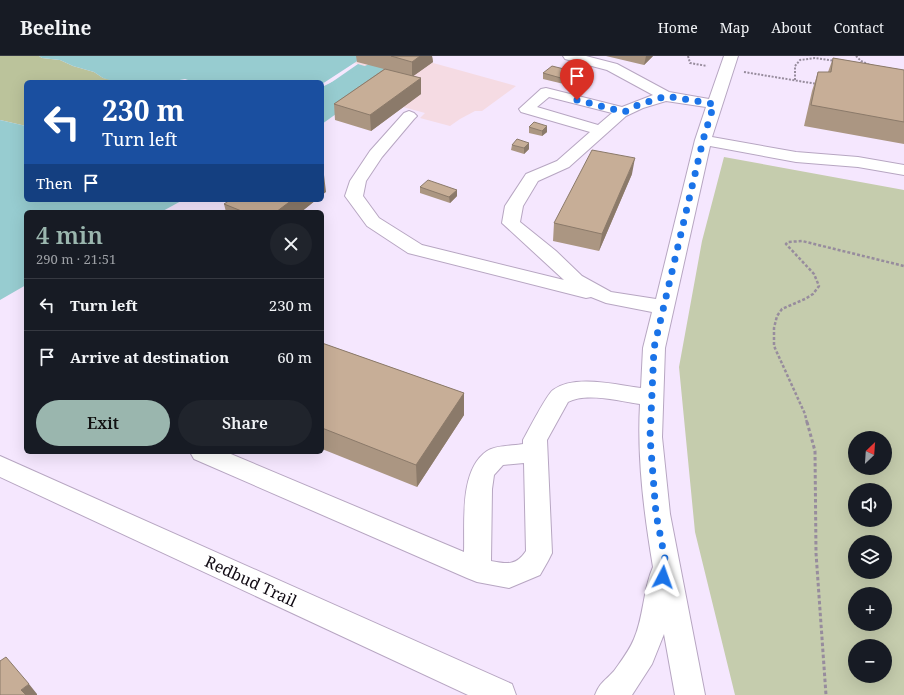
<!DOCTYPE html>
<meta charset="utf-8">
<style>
:root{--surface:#171b24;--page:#20242c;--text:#f1f3f6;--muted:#9ea1a6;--line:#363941;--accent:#9ab6ae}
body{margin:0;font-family:"Noto Serif",serif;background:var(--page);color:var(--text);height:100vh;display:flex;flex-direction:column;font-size:15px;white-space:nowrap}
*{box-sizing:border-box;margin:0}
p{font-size:13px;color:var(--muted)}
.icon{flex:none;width:22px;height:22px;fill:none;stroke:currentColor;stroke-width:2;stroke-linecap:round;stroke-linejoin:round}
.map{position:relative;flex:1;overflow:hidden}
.side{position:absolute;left:24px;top:154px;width:300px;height:244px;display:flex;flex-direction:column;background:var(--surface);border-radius:6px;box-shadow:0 4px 16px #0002}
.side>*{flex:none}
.hud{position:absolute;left:24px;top:24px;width:300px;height:122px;border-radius:6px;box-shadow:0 4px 16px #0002;background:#1a4fa0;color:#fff;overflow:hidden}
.needle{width:26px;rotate:25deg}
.buttons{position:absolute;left:848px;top:375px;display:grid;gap:8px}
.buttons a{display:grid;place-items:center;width:44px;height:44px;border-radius:50%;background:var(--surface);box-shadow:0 4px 16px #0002;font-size:20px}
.pin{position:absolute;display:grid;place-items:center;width:34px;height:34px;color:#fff;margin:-41px -17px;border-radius:50% 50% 50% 0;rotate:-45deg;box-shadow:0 0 4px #0007}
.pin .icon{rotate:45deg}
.me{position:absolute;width:44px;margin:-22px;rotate:4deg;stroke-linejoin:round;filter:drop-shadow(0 0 3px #0008)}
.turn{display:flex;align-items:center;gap:14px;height:84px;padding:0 12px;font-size:18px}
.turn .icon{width:52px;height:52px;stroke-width:2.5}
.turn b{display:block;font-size:28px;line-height:34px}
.then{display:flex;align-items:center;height:38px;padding:0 12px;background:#0003;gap:8px;font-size:15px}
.round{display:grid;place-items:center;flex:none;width:42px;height:42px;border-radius:21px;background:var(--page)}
.head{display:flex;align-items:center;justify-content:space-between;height:68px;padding:0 12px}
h1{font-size:24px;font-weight:600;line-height:30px;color:var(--accent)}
.cta{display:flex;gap:8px;margin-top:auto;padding:8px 12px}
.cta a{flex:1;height:46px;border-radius:24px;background:var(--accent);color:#111;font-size:16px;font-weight:600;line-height:46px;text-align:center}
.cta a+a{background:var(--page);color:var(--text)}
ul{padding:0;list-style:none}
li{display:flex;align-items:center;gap:12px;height:52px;padding:0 12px;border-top:1px solid var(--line)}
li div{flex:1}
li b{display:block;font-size:15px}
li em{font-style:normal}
header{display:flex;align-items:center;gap:24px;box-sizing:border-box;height:56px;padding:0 20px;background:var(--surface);border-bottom:1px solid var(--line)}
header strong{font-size:19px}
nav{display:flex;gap:22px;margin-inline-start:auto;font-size:14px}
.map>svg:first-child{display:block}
</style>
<header>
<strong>Beeline</strong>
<nav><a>Home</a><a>Map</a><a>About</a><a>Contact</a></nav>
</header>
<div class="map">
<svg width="904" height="639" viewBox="0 0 904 639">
<rect width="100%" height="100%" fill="#f5e7fe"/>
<path fill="#f5dbe3" d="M365,0H408L516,30L482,55H475L460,63L450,70L420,62L425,57L403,51L421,38L397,19L354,7Z"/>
<path fill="#c5ccad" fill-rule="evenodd" d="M724,101L904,134V639H735L695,476L679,311L702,185ZM855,382H885V412H855ZM855,434H885V464H855ZM855,486H885V516H855ZM855,538H885V568H855ZM855,590H885V620H855Z"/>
<path fill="#bbc39b" d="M0,0H39L42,2L60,4L73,10L94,16L103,22L125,26H26V70L0,64Z"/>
<path fill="#97ccd0" d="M39,0H365L322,28V26H194L185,23L169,26L113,25L103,22L94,16L73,10L60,4L42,2Z
M358,8L392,18L322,68V33Z
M0,64L26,70V144H183L161,156H26V229L0,244Z"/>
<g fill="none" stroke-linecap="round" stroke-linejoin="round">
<path fill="#97ccd0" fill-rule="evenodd" d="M381,0H413C400,18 344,45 322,51V31L367,9Z"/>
<g stroke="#b7a6c2" stroke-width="2">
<path id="minor" d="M563,0H586L617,8L669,36L709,43L724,0H738L712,81L796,96L858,101L904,109V119L858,111L796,106L710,90L665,292L662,381L670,458L705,639H675L664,578L652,608L632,639H595C600,626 605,625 614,615C621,605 629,595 634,583C644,560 643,533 653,511C644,457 637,403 640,348C620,345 586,336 568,346L547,384L552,497L548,505L540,519L509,532L477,526L467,522L194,403L190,396H226L464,496C465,466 459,414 487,395C496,389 513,390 523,388V384C528,375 547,338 553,334C574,318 617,329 641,332L643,292L652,256L606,247L591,241L586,242L408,197L367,170L345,140L350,125L370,95L404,57L409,55L414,57L417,60L414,63L382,101L366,125L363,140L379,162L422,189L564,224L502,167L505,150L526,118L557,105L590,76L521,56L519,53L541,33L546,32L622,51L653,39L607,14L565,3ZM549,41L612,57L598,69L537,51ZM666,45L706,51L695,84L656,243L611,236L582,220L556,195L520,166L523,150L538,125L569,111L626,60L643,52ZM524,407L526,495C516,510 507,508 491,505L492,433L494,419L503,409Z
M0,400L512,628L516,639H468L0,421Z"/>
</g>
<path stroke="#978c9d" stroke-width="2" stroke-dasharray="2 1.5" stroke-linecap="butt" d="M688,0L690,7L707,10
M856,0L861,5L870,9
M744,16L817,28
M795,24V10L800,4L815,2L835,5"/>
<path stroke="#978c9d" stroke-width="2.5" stroke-dasharray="3 2" stroke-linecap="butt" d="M807,367L805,358L774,290V272L777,260L782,253L805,243L813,238L819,230L814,218L786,188L788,186L802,185L904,210"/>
<path stroke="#978c9d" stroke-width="3" stroke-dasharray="3.5 2.5" stroke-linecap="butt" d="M807,366L815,395L816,497L826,639"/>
<use href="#minor" fill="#fff" fill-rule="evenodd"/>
</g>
<path fill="#ab9682" d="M356,0H432L433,6L413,20L421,22V38L371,75L335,64L334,48L384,13L357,6Z
M606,0H653L644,9Z
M833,2L904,14V88L804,70L812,35L818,16H828Z
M543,17L576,22L568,29L543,23Z
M529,71L547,76L542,80L529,77Z
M512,89L529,93L524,98L511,94Z
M632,118L599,195L553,185L554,167Z
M420,131L457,134V140L450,147L420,137Z
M316,144L301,156H226L224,148Z
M322,287L464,337V359L417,431L322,393Z"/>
<path fill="#8b7a6a" d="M420,0H432L433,6L412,21V6Z
M646,0H653L644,9Z
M576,16V22L568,29V24Z
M421,22V38L371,75L370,59Z
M547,70V76L542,80V75Z
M529,87V93L524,98V92Z
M635,102L632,118L599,195L602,178Z
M324,119L326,136L322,139V121Z
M457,134V140L450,147L449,141Z
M292,144H316L301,156H276Z
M464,337V359L417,431L416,409Z
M29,628L37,638V639H25L21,634Z"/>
<path fill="#c7ae97" stroke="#8b7a6a" d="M391,0H420L412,6Z
M833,2L904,14V66L811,49L818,16H831Z
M552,10L576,16L568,24L543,17Z
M385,13L421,22L370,59L334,48Z
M534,66L547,70L542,75L529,71Z
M517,83L529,87L524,92L512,89Z
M592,94L635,102L602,178L554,167Z
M428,124L457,134L449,141L420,131Z
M230,144H292L276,156H244L224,148Z
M322,287L464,337L416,409L322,372Z
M6,601L29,628L21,634L26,639H0V605Z"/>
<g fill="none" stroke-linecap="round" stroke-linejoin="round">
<path stroke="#1a73e8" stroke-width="7" stroke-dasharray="0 12.6" d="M577,44L624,56L638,49L666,40L714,48L703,84L654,292L650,381L656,458L666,508L663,521"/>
</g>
<g text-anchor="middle" stroke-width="3" stroke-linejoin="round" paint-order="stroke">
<g font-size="16" fill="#100a13" stroke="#fff">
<text transform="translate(251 525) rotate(25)" y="6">Redbud Trail</text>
</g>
</g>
</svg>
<div class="buttons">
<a><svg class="needle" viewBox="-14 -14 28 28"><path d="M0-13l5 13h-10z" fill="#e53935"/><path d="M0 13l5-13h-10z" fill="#9ea1a6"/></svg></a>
<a><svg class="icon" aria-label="sound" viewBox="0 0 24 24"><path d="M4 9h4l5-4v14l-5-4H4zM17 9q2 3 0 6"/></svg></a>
<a><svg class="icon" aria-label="layers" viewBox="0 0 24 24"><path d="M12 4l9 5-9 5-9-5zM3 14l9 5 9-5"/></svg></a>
<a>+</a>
<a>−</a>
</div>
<div class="pin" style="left:577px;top:44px;background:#d93025"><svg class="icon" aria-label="arrive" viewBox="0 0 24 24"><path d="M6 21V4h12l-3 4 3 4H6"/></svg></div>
<svg class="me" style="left:663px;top:521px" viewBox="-20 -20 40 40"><path d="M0-17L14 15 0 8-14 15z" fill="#1a73e8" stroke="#fff" stroke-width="4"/></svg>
<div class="hud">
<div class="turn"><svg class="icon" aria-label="left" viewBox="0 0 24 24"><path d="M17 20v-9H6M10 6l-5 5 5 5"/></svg><div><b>230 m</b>Turn left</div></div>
<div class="then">Then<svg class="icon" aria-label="arrive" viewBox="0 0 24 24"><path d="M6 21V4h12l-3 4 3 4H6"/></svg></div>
</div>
<section class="side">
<div class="head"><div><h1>4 min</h1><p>290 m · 21:51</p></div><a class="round"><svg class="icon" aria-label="close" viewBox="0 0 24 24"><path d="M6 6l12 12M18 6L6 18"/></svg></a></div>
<ul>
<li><svg class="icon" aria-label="left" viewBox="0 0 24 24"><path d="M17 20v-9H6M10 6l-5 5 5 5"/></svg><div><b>Turn left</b></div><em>230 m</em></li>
<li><svg class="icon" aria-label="arrive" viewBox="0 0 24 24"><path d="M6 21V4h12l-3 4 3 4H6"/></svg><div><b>Arrive at destination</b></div><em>60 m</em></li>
</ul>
<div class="cta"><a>Exit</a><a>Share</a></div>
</section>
</div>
